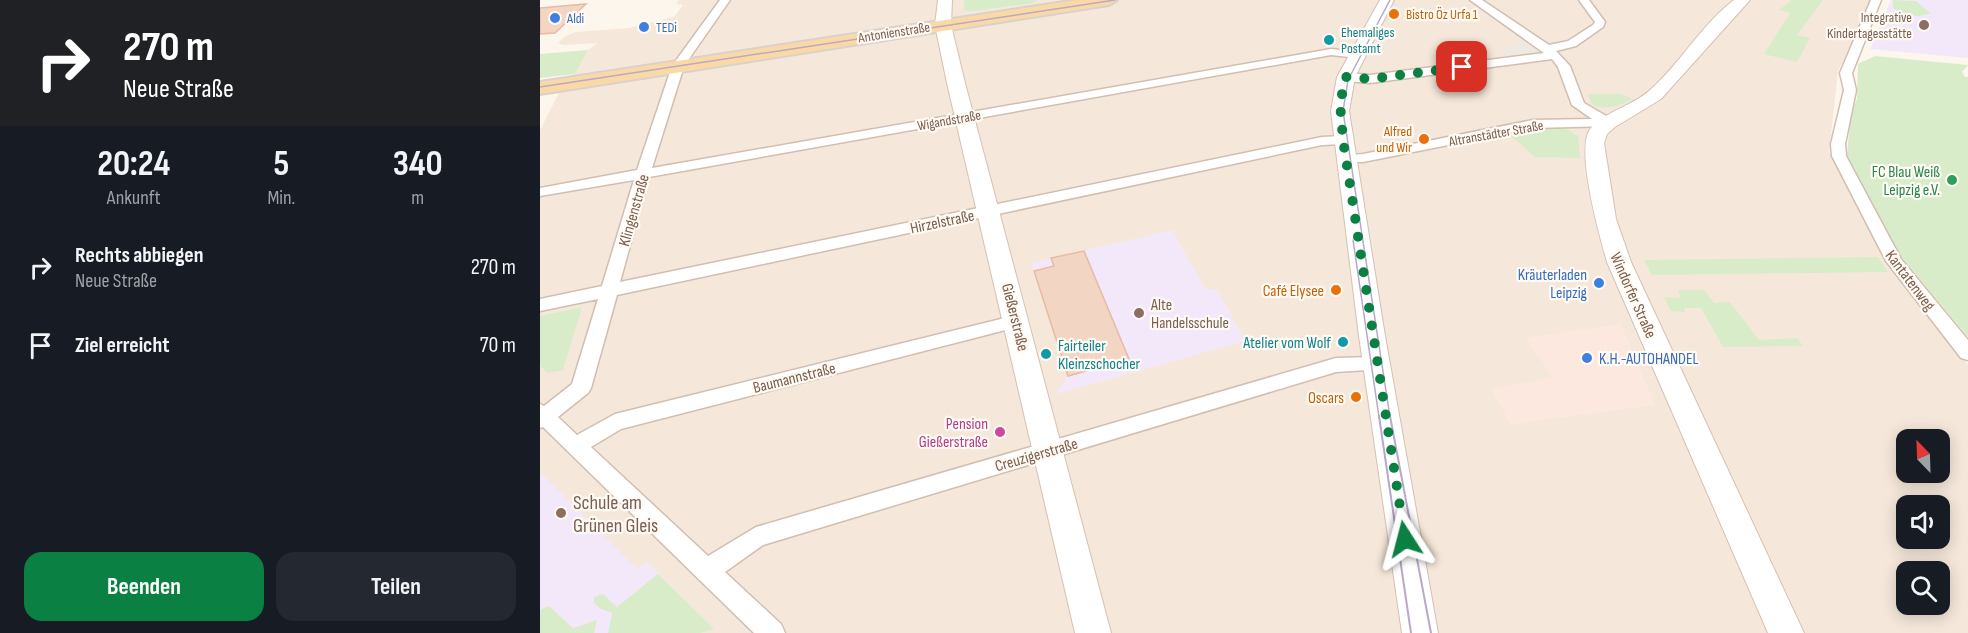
<!DOCTYPE html>
<html lang="de">
<meta charset="utf-8">
<style>
:root{--surface:#171b24;--page:#242831;--text:#f1f3f6;--muted:#9ea1a6;--accent:#0b8043}
body{margin:0;font-family:"Sofia Sans Condensed",sans-serif;background:var(--page);color:var(--text);height:100vh;display:flex;flex-direction:column;font-size:22px;white-space:nowrap}
*{box-sizing:border-box;margin:0}
p{font-size:20px;color:var(--muted)}
.icon{flex:none;width:33px;height:33px;fill:none;stroke:currentColor;stroke-width:2;stroke-linecap:round;stroke-linejoin:round}
.map{position:relative;flex:1;overflow:hidden}
.panel{display:flex;flex-direction:column;background:var(--surface);width:540px}
.panel>*{flex:none}
.banner{background:#202124;color:#fff;overflow:hidden}
.needle{width:39px;rotate:337deg}
.buttons{position:absolute;left:1356px;top:429px;display:grid;gap:12px}
.buttons a{display:grid;place-items:center;width:54px;height:54px;border-radius:12px;background:var(--surface);box-shadow:0 3px 15px #0003;font-size:30px}
.pin{position:absolute;display:grid;place-items:center;width:51px;height:51px;color:#fff;margin:-26px;border-radius:12px;box-shadow:0 3px 9px #0006}
.me{position:absolute;width:66px;margin:-33px;rotate:351deg;stroke-linejoin:round;filter:drop-shadow(0 0 4px #0008)}
.turn{display:flex;align-items:center;gap:21px;height:126px;padding:0 24px;font-size:27px}
.turn .icon{width:78px;height:78px;stroke-width:2.5}
.turn b{display:block;font-size:42px;line-height:51px}
.eta{display:flex;justify-content:space-evenly;align-items:center;height:102px;text-align:center}
.eta b{font-size:36px;font-weight:700;line-height:42px}
.action{display:flex;gap:12px;margin-top:auto;padding:12px 24px}
.action a{flex:1;height:69px;border-radius:18px;background:var(--accent);color:#fff;font-size:24px;font-weight:700;line-height:69px;text-align:center}
.action a+a{background:var(--page);color:var(--text)}
ul{padding:0;list-style:none}
li{display:flex;align-items:center;gap:18px;height:78px;padding:0 24px}
li div{flex:1}
li b{display:block;font-size:22px}
li em{font-style:normal}
main{display:flex;flex:1;min-height:0}
.map>svg:first-child{display:block}
</style>
<main>
<section class="panel">
<div class="banner">
<div class="turn"><svg class="icon" aria-label="right" viewBox="0 0 24 24"><path d="M7 20v-9h11M14 6l5 5-5 5"/></svg><div><b>270 m</b>Neue Straße</div></div>
</div>
<div class="eta">
<div><b>20:24</b><p>Ankunft</p></div>
<div><b>5</b><p>Min.</p></div>
<div><b>340</b><p>m</p></div>
</div>
<ul>
<li><svg class="icon" aria-label="right" viewBox="0 0 24 24"><path d="M7 20v-9h11M14 6l5 5-5 5"/></svg><div><b>Rechts abbiegen</b><p>Neue Straße</p></div><em>270 m</em></li>
<li><svg class="icon" aria-label="arrive" viewBox="0 0 24 24"><path d="M6 21V4h12l-3 4 3 4H6"/></svg><div><b>Ziel erreicht</b></div><em>70 m</em></li>
</ul>
<div class="action"><a>Beenden</a><a>Teilen</a></div>
</section>
<div class="map">
<svg width="1428" height="633" viewBox="0 0 1428 633">
<rect width="100%" height="100%" fill="#fdf6ec"/>
<path fill="#f5e8da" fill-rule="evenodd" d="M139,0H1334L1298,71L1289,152L1340,251L1428,365V633H0V130L22,87L35,74L48,50L58,43L23,45L18,43L26,36L36,32L89,28L134,17L143,5L136,4ZM1366,440H1400V472H1366ZM1366,506H1400V538H1366ZM1366,572H1400V604H1366Z"/>
<path fill="#fde8e0" d="M1081,324L1115,405L971,424L952,390L1013,377L986,338Z"/>
<path fill="#efe9e4" d="M982,40L999,53L971,57L961,48L983,45L979,41Z"/>
<path fill="#f3e8fa" d="M1351,0H1428V58L1330,49Z
M632,230L666,290L677,289L705,341L516,394L528,376L491,263Z
M0,472L97,569L107,562L140,595L96,633H0Z"/>
<path fill="#d8ecc9" d="M424,0H497L493,3L433,11L424,10Z
M1252,0H1283L1257,35L1270,38L1257,62L1224,54L1250,13L1239,10Z
M1353,0L1376,1L1390,13C1379,19 1364,15 1353,8Z
M48,50L35,74L0,78V54Z
M1335,56L1428,65L1422,72L1425,77H1428V337L1360,255L1307,155L1311,113L1317,99L1318,64Z
M1047,94H1080L1093,99C1080,105 1066,112 1052,104Z
M1008,127L1025,128L1038,136L1040,158L995,157L969,134Z
M1338,257L1348,272L1112,275L1104,260Z
M1138,290H1164L1174,303L1190,302L1219,340L1257,338L1263,346L1183,347L1161,308H1144L1145,312L1131,311L1124,297L1141,298Z
M42,307L23,370L8,373L0,366V316Z
M118,574L174,629L160,633H68L72,613L61,609L54,603V597L63,594L77,607Z
M9,606L33,628L57,620L54,633H0V610Z"/>
<path fill="#f3d5c3" stroke="#e6bba3" stroke-width="1.5" d="M46,4L15,33L0,34V8Z
M544,251L589,359L528,376L494,271L514,266L511,258Z"/>
<g fill="none" stroke-linecap="round" stroke-linejoin="round">
<g stroke="#d1beb0" stroke-width="3">
<path id="street" d="M180,0H190L144,66L112,168L791,49L818,52L824,55L818,58L791,55L109,177L80,282L782,137L803,136L810,140L803,144L782,145L77,295L51,388L48,393L18,417L37,435L75,414L477,315L483,317L486,321L483,325L477,327L81,429L51,447L168,556L216,527L796,358L836,357L843,359L846,364L843,369L796,372L223,545L185,572L241,624L245,633H214L3,427L0,428V404L4,406L32,384L58,299L0,311V299L62,286L94,180L0,196V188L97,170L132,66Z
M930,0H942L1009,45L1028,41L1053,25L1055,22L1039,0H1049L1065,22L1063,27L1036,46L1016,51L1030,66L1044,103L1073,120L1075,123L1073,126L993,128L823,162H801L799,159L801,156L823,154L993,120L1052,119L1032,105L1018,67L1012,59L830,83L806,81L800,77L806,73L830,75L1004,53Z
M1331,0H1341L1312,73L1316,90L1305,144L1306,156L1361,259L1428,340V360L1421,358L1346,261L1292,156L1291,144L1304,90L1300,73Z"/>
</g>
<g stroke="#d6c0b0" stroke-width="2">
<path id="secondary" d="M398,0H412L411,25L425,83L571,633H535L407,83L395,25Z
M840,0H854L815,77L809,111L845,336L898,633H862L819,336L791,111L797,77Z
M1194,0H1210L1121,99L1075,127L1067,134L1064,143L1076,219L1091,262L1264,633H1228L1067,262C1060,237 1034,147 1051,128C1066,111 1092,106 1109,91C1140,64 1161,25 1194,0Z"/>
</g>
<g stroke="#dad1cd" stroke-width="4">
<path id="primary" d="M537,0H577L569,5L0,94V82Z"/>
</g>
<use href="#street" fill="#fff" fill-rule="evenodd"/>
<use href="#secondary" fill="#fff" fill-rule="evenodd"/>
<use href="#primary" fill="#fbd9a5" fill-rule="evenodd"/>
<path stroke="#b9a8c9" stroke-width="1.5" d="M0,87L575,0
M813,240L839,417
M850,417L803,111L808,80L850,0"/>
<path stroke="#b9a8c9" stroke-width="2" d="M839,416L871,633
M850,416L891,633"/>
</g>
<g fill="none" stroke-linecap="round" stroke-linejoin="round">
<path stroke="#0b8043" stroke-width="10" stroke-dasharray="0 18" d="M865,539L803,140L800,103L806,77L830,79L922,67"/>
</g>
<g fill="#e8710a" stroke="#fffaf3" stroke-width="2">
<circle cx="854" cy="14" r="6"/>
<circle cx="884" cy="139" r="6"/>
<circle cx="796" cy="290" r="6"/>
<circle cx="816" cy="397" r="6"/>
</g>
<g fill="#3f7fe0" stroke="#fffaf3" stroke-width="2">
<circle cx="15" cy="18" r="6"/>
<circle cx="104" cy="27" r="6"/>
<circle cx="1059" cy="283" r="6"/>
<circle cx="1047" cy="358" r="6"/>
</g>
<g fill="#8d6e63" stroke="#fffaf3" stroke-width="2">
<circle cx="1384" cy="25" r="6"/>
<circle cx="599" cy="313" r="6"/>
<circle cx="21" cy="513" r="6"/>
</g>
<g fill="#0f9aa8" stroke="#fffaf3" stroke-width="2">
<circle cx="789" cy="40" r="6"/>
<circle cx="803" cy="342" r="6"/>
<circle cx="506" cy="354" r="6"/>
</g>
<circle fill="#2e9e5b" stroke="#fffaf3" stroke-width="2" cx="1412" cy="180" r="6"/>
<circle fill="#d1479c" stroke="#fffaf3" stroke-width="2" cx="460" cy="432" r="6"/>
<g text-anchor="middle" stroke-width="4.5" stroke-linejoin="round" paint-order="stroke">
<g font-size="14" fill="#c56008" stroke="#fffaf3" text-anchor="start">
<text x="866" y="19">Bistro Öz Urfa 1</text>
<text x="872" y="136" text-anchor="end">Alfred<tspan x="872" dy="16">und Wir</tspan></text>
</g>
<g font-size="14" fill="#785e54" stroke="#fffaf3" text-anchor="end">
<text x="1372" y="22">Integrative<tspan x="1372" dy="16">Kindertagesstätte</tspan></text>
</g>
<g font-size="14" fill="#366cbe" stroke="#fffaf3" text-anchor="start">
<text x="27" y="23">Aldi</text>
<text x="116" y="32">TEDi</text>
</g>
<g font-size="14" fill="#7a5c4d" stroke="#fffaf3">
<text transform="translate(354 32) rotate(-9)" y="5">Antonienstraße</text>
<text transform="translate(409 120) rotate(-10)" y="5">Wigandstraße</text>
<text transform="translate(956 133) rotate(-10)" y="5">Altranstädter Straße</text>
</g>
<g font-size="14" fill="#0d838f" stroke="#fffaf3" text-anchor="start">
<text x="801" y="37">Ehemaliges<tspan x="801" dy="16">Postamt</tspan></text>
</g>
<g font-size="16" fill="#27864d" stroke="#fffaf3" text-anchor="end">
<text x="1400" y="177">FC Blau Weiß<tspan x="1400" dy="18">Leipzig e.V.</tspan></text>
</g>
<g font-size="16" fill="#7a5c4d" stroke="#fffaf3">
<text transform="translate(93 210) rotate(-74)" y="6">Klingenstraße</text>
<text transform="translate(402 221) rotate(-12)" y="6">Hirzelstraße</text>
<text transform="translate(1371 280) rotate(53)" y="6">Kantatenweg</text>
<text transform="translate(1094 295) rotate(66)" y="6">Windorfer Straße</text>
<text transform="translate(476 317) rotate(76)" y="6">Gießerstraße</text>
<text transform="translate(254 377) rotate(-14)" y="6">Baumannstraße</text>
<text transform="translate(496 454) rotate(-16)" y="6">Creuzigerstraße</text>
</g>
<g font-size="16" fill="#366cbe" stroke="#fffaf3" text-anchor="end">
<text x="1047" y="280">Kräuterladen<tspan x="1047" dy="18">Leipzig</tspan></text>
<text x="1059" y="364" text-anchor="start">K.H.-AUTOHANDEL</text>
</g>
<g font-size="16" fill="#c56008" stroke="#fffaf3" text-anchor="end">
<text x="784" y="296">Café Elysee</text>
<text x="804" y="403">Oscars</text>
</g>
<g font-size="16" fill="#785e54" stroke="#fffaf3" text-anchor="start">
<text x="611" y="310">Alte<tspan x="611" dy="18">Handelsschule</tspan></text>
</g>
<g font-size="16" fill="#0d838f" stroke="#fffaf3" text-anchor="end">
<text x="791" y="348">Atelier vom Wolf</text>
<text x="518" y="351" text-anchor="start">Fairteiler<tspan x="518" dy="18">Kleinzschocher</tspan></text>
</g>
<g font-size="16" fill="#b23c85" stroke="#fffaf3" text-anchor="end">
<text x="448" y="429">Pension<tspan x="448" dy="18">Gießerstraße</tspan></text>
</g>
<g font-size="20" fill="#785e54" stroke="#fffaf3" text-anchor="start">
<text x="33" y="509">Schule am<tspan x="33" dy="23">Grünen Gleis</tspan></text>
</g>
</g>
</svg>
<div class="buttons">
<a><svg class="needle" viewBox="-14 -14 28 28"><path d="M0-13l5 13h-10z" fill="#e53935"/><path d="M0 13l5-13h-10z" fill="#9ea1a6"/></svg></a>
<a><svg class="icon" aria-label="sound" viewBox="0 0 24 24"><path d="M4 9h4l5-4v14l-5-4H4zM17 9q2 3 0 6"/></svg></a>
<a><svg class="icon" aria-label="search" viewBox="0 0 24 24"><circle cx="10" cy="10" r="6"/><path d="M15 15l6 6"/></svg></a>
</div>
<div class="pin" style="left:922px;top:67px;background:#d93025"><svg class="icon" aria-label="arrive" viewBox="0 0 24 24"><path d="M6 21V4h12l-3 4 3 4H6"/></svg></div>
<svg class="me" style="left:865px;top:539px" viewBox="-20 -20 40 40"><path d="M0-17L14 15 0 8-14 15z" fill="#0b8043" stroke="#fff" stroke-width="4"/></svg>
</div>
</main>
